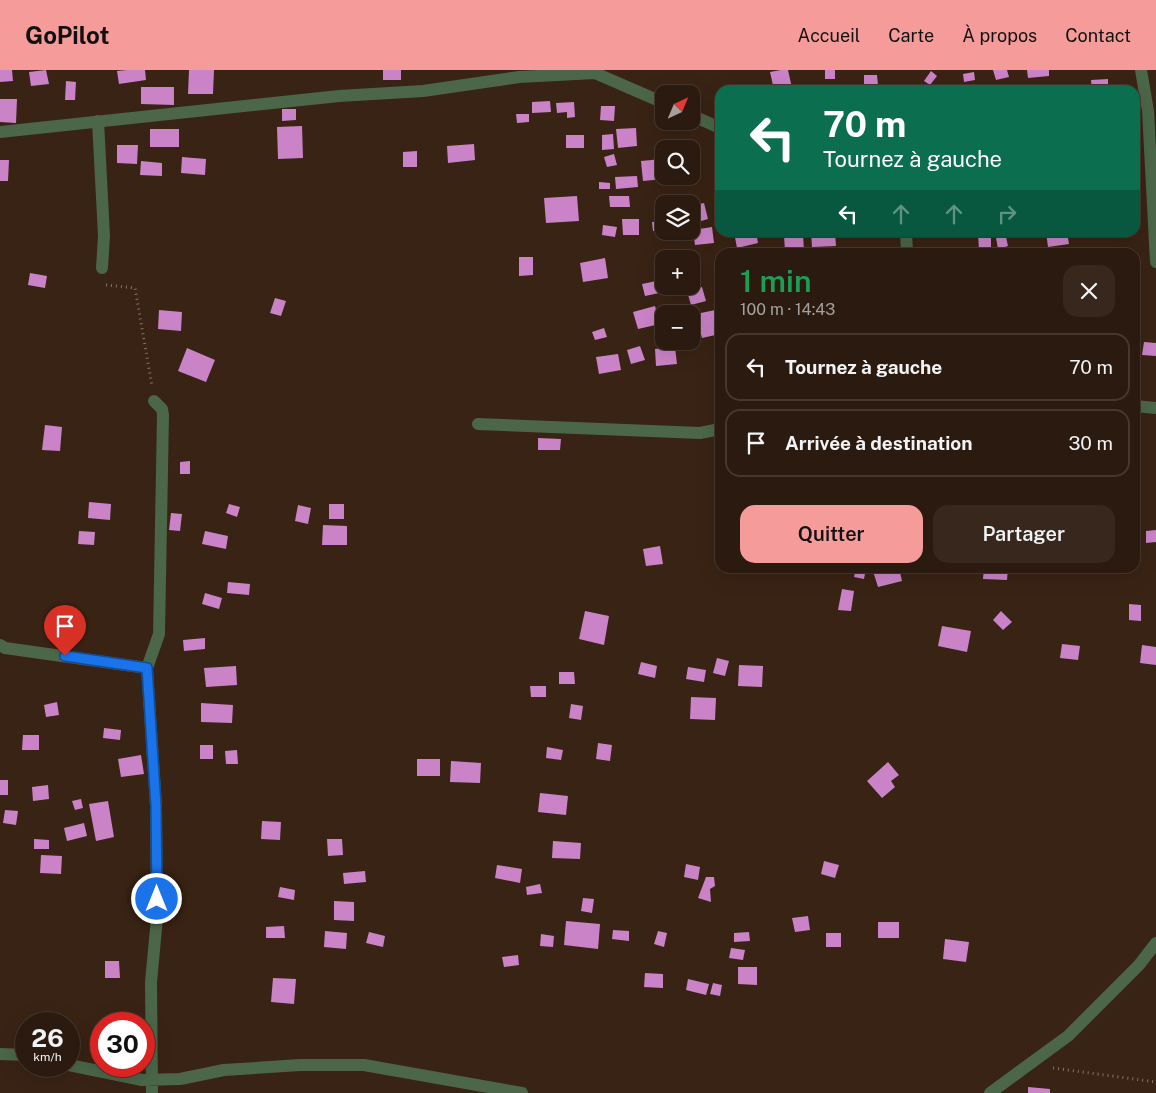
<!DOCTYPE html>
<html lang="fr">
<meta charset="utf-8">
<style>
:root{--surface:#2b1a0f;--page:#37271d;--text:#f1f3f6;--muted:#a6a19e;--line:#47382f;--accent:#f59b99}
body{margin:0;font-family:"Public Sans",sans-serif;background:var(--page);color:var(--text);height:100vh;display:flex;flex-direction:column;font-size:19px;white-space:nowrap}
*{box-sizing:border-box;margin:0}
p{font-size:16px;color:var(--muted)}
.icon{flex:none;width:28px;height:28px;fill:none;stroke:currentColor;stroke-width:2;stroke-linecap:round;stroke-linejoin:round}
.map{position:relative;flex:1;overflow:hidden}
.panel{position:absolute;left:715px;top:178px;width:425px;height:325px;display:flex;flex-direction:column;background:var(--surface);border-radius:15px;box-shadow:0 5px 20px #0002,0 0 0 1px var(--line)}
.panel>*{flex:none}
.guide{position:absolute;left:715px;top:15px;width:425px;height:152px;border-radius:15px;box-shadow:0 5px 20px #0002,0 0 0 1px var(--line);background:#0b6e4f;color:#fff;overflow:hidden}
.needle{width:32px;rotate:44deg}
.fabs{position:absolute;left:655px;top:15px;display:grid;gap:10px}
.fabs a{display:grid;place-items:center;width:45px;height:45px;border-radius:10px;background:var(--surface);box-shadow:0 5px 20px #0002,0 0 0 1px var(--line);font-size:25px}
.speed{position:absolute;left:15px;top:942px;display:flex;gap:10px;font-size:25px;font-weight:700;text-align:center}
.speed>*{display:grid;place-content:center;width:65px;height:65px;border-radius:50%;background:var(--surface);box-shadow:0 5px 20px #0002,0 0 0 1px var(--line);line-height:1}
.speed small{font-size:12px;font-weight:400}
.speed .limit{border:8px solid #d22;background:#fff;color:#111}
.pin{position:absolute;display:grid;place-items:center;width:42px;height:42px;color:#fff;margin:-51px -21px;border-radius:50% 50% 50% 0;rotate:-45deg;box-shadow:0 0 5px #0007}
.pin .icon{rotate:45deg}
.me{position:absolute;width:55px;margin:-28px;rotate:0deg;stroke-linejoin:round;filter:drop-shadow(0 0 4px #0008)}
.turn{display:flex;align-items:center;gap:18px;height:105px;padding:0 25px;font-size:22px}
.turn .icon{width:65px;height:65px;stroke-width:2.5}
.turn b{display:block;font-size:35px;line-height:42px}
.lanes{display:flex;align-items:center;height:48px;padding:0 25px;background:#0003;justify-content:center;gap:25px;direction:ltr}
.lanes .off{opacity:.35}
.round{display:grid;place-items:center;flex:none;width:52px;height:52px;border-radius:15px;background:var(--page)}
.overview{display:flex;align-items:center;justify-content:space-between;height:85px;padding:0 25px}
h1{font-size:30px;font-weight:600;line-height:38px;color:#1e9e55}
.button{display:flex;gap:10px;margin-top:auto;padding:10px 25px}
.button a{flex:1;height:58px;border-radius:15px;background:var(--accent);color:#111;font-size:20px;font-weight:600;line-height:58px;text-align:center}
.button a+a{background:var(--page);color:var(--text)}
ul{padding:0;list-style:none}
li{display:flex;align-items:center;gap:15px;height:68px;margin:0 10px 8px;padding:0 15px;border:2px solid var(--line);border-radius:15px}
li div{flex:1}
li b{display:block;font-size:19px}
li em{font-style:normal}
header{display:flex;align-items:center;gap:30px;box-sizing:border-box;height:70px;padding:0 25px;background:var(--accent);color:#111}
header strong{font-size:24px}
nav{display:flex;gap:28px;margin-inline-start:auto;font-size:18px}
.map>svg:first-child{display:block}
</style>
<header>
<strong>GoPilot</strong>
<nav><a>Accueil</a><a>Carte</a><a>À propos</a><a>Contact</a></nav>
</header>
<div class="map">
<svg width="1156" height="1023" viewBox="0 0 1156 1023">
<rect width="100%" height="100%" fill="#392314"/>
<path fill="#ca83c7" d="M0,0H12L13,11L0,12Z
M46,0L49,14L31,16L29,2Z
M127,0H145L146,10L119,14L117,1Z
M189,0H214L213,24H188Z
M383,0H401V10H383Z
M781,0H788L792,18L774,20L770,2Z
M825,0H835V9H825Z
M993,0H1007L1009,7L996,10Z
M1027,0H1049V6L1028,8Z
M931,1L937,6L930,15L924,11Z
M974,2L975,10L964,12L963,4Z
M864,5H877L878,15H864Z
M1108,9V20H1092L1091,10Z
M66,11L76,12L75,30H65Z
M141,17H174V35L141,34Z
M0,29H17L16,53L0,52Z
M550,31L551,42L532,43V32Z
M574,32L575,47L567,48V42L557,43L556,33Z
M601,36H615L614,51L600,50Z
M282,39H296V50L282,51Z
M516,44H529V52L517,53Z
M302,56L303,88L278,89L277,57Z
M636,58L637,76L618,78L616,59Z
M150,59H179V77H150Z
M613,64L614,79L602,80V65Z
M566,65H584V78H566Z
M474,74L475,90L448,93L447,76Z
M117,75H138L137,94L117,93Z
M417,81V97H403V82Z
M614,84L617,95L607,97L604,87Z
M182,87L206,89L205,105L181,103Z
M662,89L664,109L643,111L641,91Z
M0,90H9L8,111H0Z
M141,91L162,93V106L140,105Z
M637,106L638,117L616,119L615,107Z
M599,112L610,113V119H599Z
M577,126L579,151L546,153L544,128Z
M609,126H629L630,137H610Z
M704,133L708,149L691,154V136Z
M622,149H639V165H623Z
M664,151V160L653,161L652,152Z
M603,155L617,157L615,167L602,165Z
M712,157L714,173L695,175L693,160Z
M734,162H756L758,173L737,178Z
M811,162H835L836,176L812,177Z
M995,162H1005L1008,176L998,179Z
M1046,162H1067L1069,174L1048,177Z
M978,163H991V181H979Z
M803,165L804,180L785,181L784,166Z
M519,187H533V205L519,206Z
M697,187L699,203L691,204V188Z
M605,188L608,208L583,212L580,193Z
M30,203L47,206L45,218L28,215Z
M661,210L664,222L645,226L642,214Z
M702,217L706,231L691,235L687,221Z
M275,228L286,231L281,246L270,243Z
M655,236L660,254L638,259L633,242Z
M720,239V264L702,268L696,244Z
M159,240L182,242L181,261L158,259Z
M604,258L607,267L595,270L592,262Z
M1144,272L1156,273V286L1142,285Z
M640,276L645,290L631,294L627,280Z
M675,277L677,294L656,296L655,279Z
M187,278L215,290L206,312L178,301Z
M618,284L621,300L599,304L596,287Z
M45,355L62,357L60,381L42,380Z
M538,368L561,369L560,380H538Z
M190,391V404H180V392Z
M89,432L111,434L110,450L88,448Z
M229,434L240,437L237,447L226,443Z
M329,434H344V449H329Z
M298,435L311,438L308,454L295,451Z
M171,443L182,444L180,461L169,460Z
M323,455L347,456V475H322Z
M1156,460V472L1146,473V461Z
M79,461L95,462L94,475L78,474Z
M205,461L228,466L226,479L202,474Z
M660,476L663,494L646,496L643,479Z
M834,498H844V504H834Z
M856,498H866L864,509L854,507Z
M872,498H899L902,511L878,517Z
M984,498H1008L1007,510L983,509Z
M228,512L250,514L249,525L227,523Z
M842,519L854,521L851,541L838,540Z
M205,523L222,528L219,539L202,534Z
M1129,534L1141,535V551L1129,550Z
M585,541L609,546L604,575L579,569Z
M1001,541L1012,552L1003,560L993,550Z
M942,556L971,561L967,582L938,576Z
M205,568V579L184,581L183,570Z
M1062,574L1080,576L1078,590L1060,588Z
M1142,575L1156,577V595L1140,593Z
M717,588L729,591L725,606L713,603Z
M641,592L657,596L655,608L638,604Z
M739,595L763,596L762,617L738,616Z
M236,596L237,615L206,617L204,598Z
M688,597L706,600L704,612L686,609Z
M559,602H574L575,614H559Z
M530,616H546V627H531Z
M691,627L716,628L715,650L690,649Z
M57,632L59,645L46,647L44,635Z
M201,633L233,635L232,653L201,652Z
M571,634L583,636L581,650L569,648Z
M104,658L121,660L120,670L103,668Z
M23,665H39V680H22Z
M598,673L612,675L610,691L596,689Z
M200,675H213V689H200Z
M547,677L563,680L561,690L546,688Z
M237,680L238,694H226L225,681Z
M141,685L144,704L121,707L118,689Z
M417,689H440V706H417Z
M451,691L481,693L480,713L450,712Z
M888,692L899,705L891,711L895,717L882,728L867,711Z
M0,710H8V725H0Z
M48,715L49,729L33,731L32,717Z
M540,723L568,726L566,745L538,742Z
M81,729L83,738L75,740L72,731Z
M108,731L114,767L96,771L89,734Z
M5,740L18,741L16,755L3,753Z
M262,751L281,752L280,770L261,769Z
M84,753L87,766L67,771L64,758Z
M34,769L49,770V779H34Z
M327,769H342L343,785L328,786Z
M553,771L581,773L580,789L552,788Z
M41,785L62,786L61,804L40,803Z
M824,791L839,795L835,808L821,804Z
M686,794L700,797L698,810L684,807Z
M497,795L522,799L520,813L495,808Z
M365,801L366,812L344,814L343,803Z
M706,807H714L715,816L710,819L711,832L698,828Z
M540,814L542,823L527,825L526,817Z
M280,817L295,820L294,830L278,827Z
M583,828L594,829L592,843L581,841Z
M334,831L354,832V851L334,850Z
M808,846L810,860L795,862L792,848Z
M566,851L600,854L598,879L564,875Z
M878,852H899V868H878Z
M284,856L285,868H266V857Z
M613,860L629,861V871L612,869Z
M325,861L347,863L346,879L324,877Z
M658,861L667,863L664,877L654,874Z
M369,862L385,866L383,877L366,873Z
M749,862L750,871L734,872V863Z
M826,863H841V877H826Z
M541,864L554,866L553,877L540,876Z
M945,869L969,872L966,892L943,889Z
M731,878L745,880L743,890L729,888Z
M518,885L519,895L504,897L502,887Z
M105,891H119L120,908H105Z
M738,897H757V915L738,914Z
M645,903L663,904V918L644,917Z
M273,908L296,909L294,934L271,932Z
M688,909L709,914L706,925L686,920Z
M713,913L722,915L720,926L710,924Z
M1028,1017L1050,1019V1023H1028Z"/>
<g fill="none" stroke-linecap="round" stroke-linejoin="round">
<path stroke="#867467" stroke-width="3" stroke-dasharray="1 4" stroke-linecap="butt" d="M106,215L135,218L152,316
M1053,998L1156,1012"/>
<path stroke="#4b6649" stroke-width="12" d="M1141,0L1148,41L1156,192
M691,45L720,58
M98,51L104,166L102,198
M0,62L339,26L423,21L519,7L595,3L664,33
M906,162L907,182
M1135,336L1156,338
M478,354L700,363L720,359
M0,575L5,578L147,598
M0,984L26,985
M69,995L142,1010L180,1009L224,1000L300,995H364L522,1023
M152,1023L151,912L157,848L156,736L147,598L159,564L163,345L162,339L154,331
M990,1023L1068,966L1139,895L1156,873"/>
</g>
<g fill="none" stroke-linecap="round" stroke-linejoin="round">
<g stroke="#114b97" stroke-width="12">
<path id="route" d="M65,586L147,598L156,736L157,829"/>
</g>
<use href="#route" stroke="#1a73e8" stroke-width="9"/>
</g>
</svg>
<div class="fabs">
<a><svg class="needle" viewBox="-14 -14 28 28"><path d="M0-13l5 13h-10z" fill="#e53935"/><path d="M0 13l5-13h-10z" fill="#a6a19e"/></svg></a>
<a><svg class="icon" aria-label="search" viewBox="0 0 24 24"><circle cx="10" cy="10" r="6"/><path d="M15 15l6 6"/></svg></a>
<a><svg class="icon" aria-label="layers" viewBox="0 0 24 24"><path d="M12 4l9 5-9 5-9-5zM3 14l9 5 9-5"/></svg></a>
<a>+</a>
<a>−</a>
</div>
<div class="speed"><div>26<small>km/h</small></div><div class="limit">30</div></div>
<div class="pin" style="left:65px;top:586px;background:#d93025"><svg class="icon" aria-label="arrive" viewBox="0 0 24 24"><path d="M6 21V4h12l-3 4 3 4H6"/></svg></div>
<svg class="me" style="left:157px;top:829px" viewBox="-20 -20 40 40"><circle r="17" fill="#1a73e8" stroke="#fff" stroke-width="3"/><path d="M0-11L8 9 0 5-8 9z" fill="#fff"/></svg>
<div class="guide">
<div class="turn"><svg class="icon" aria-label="left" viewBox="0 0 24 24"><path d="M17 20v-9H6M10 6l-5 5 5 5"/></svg><div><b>70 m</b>Tournez à gauche</div></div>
<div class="lanes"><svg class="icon" aria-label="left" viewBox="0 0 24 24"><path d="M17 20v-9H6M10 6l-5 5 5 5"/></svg><svg class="icon off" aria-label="ahead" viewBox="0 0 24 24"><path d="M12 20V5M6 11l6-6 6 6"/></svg><svg class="icon off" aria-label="ahead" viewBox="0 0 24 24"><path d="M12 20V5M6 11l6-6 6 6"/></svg><svg class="icon off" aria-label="right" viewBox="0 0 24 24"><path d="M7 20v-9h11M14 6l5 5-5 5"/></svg></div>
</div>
<section class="panel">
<div class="overview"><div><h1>1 min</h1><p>100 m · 14:43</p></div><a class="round"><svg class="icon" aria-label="close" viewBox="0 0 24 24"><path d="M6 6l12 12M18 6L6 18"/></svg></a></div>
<ul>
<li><svg class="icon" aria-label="left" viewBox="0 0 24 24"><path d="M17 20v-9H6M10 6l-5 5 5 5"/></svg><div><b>Tournez à gauche</b></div><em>70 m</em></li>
<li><svg class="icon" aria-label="arrive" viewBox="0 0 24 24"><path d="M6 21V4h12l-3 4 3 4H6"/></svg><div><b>Arrivée à destination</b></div><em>30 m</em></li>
</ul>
<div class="button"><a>Quitter</a><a>Partager</a></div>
</section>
</div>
